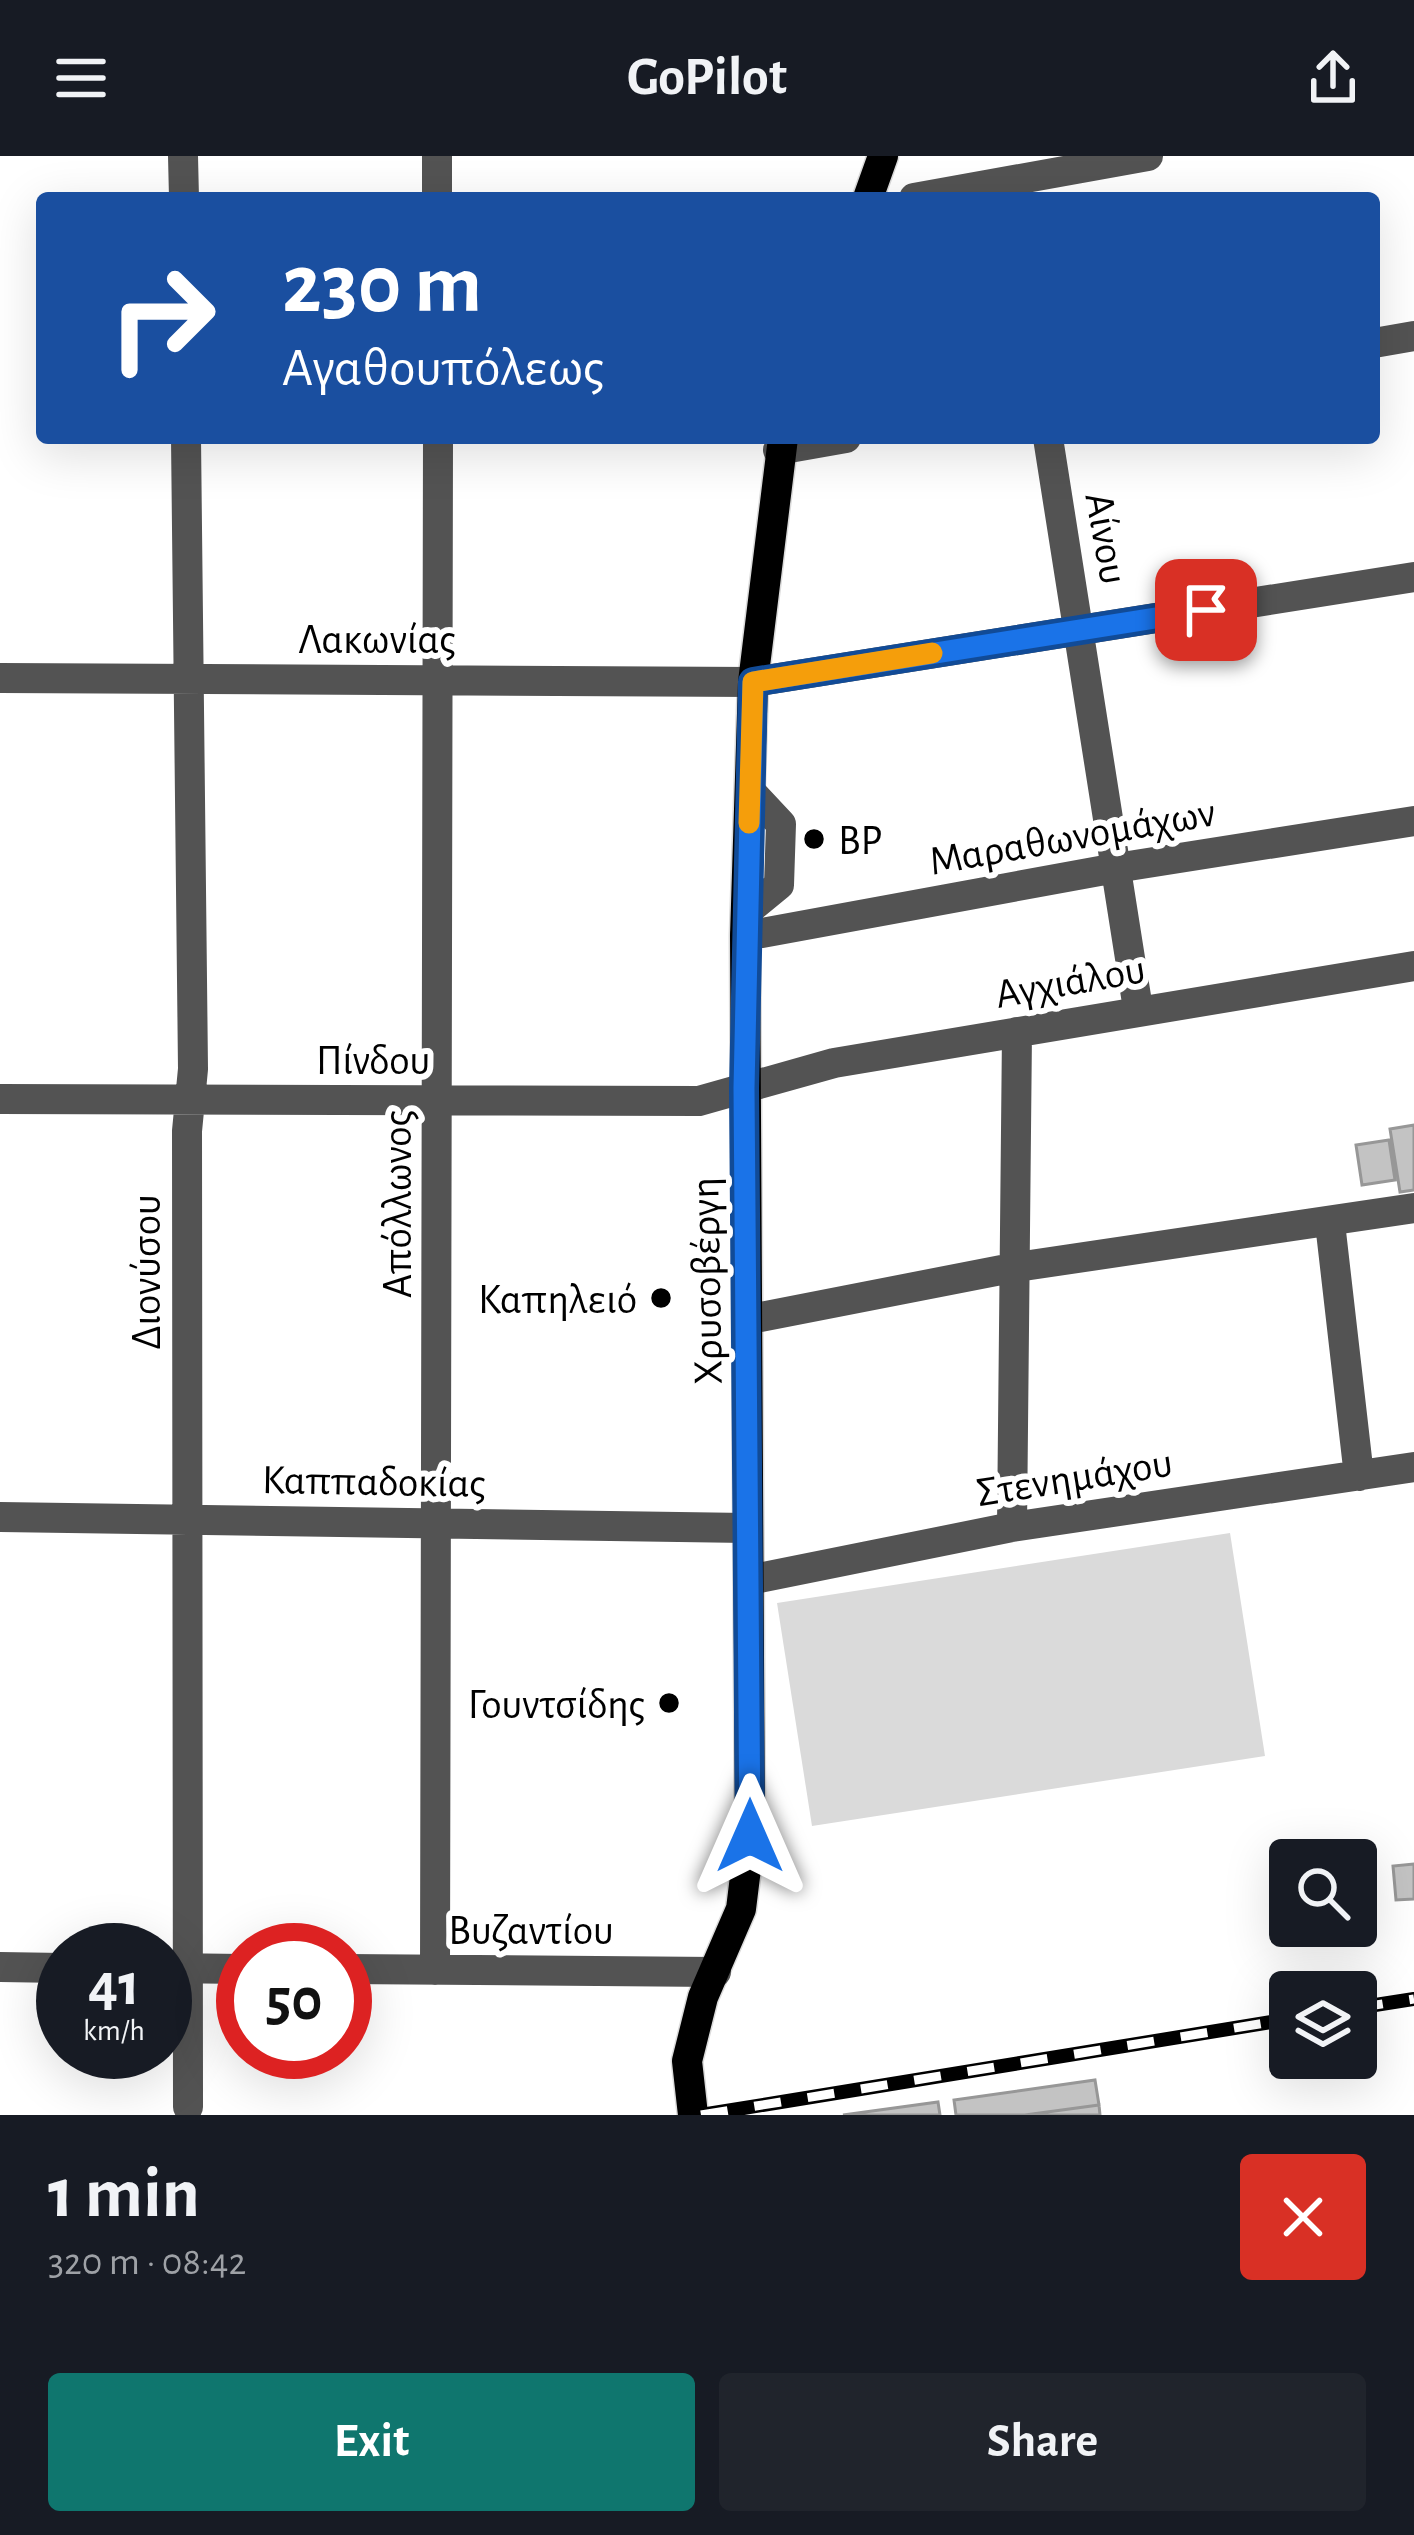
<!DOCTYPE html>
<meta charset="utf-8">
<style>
:root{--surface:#171b24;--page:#20242c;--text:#f1f3f6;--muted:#9ea1a6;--accent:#0f766e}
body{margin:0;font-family:"Alegreya Sans",sans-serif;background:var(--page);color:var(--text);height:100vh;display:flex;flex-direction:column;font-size:45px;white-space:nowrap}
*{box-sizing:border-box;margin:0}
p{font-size:39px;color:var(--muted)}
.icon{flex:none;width:66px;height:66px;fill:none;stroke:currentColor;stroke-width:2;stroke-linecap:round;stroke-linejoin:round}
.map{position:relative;height:1959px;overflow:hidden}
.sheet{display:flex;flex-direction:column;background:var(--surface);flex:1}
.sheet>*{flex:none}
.guide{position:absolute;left:36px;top:36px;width:1344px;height:252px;border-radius:12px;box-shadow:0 12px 48px #0002;background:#1a4fa0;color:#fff;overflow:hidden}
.buttons{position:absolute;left:1269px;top:1683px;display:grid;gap:24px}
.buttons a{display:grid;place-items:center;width:108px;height:108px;border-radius:12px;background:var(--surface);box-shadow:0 12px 48px #0002;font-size:60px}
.speed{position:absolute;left:36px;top:1767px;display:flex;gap:24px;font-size:60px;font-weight:700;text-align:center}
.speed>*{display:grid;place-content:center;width:156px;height:156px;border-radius:50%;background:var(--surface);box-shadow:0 12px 48px #0002;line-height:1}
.speed small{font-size:30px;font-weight:400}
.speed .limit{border:18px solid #d22;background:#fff;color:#111}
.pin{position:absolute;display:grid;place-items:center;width:102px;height:102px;color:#fff;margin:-51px;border-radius:24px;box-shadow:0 6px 18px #0006}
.me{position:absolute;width:132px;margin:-66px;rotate:0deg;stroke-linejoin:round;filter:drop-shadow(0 0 9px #0008)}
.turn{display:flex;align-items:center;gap:42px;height:252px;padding:0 48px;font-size:54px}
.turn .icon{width:156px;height:156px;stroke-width:2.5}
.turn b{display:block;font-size:84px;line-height:102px}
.round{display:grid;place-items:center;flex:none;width:126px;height:126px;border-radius:12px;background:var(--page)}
.overview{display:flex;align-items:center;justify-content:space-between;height:204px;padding:0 48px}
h1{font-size:72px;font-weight:600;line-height:90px}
.button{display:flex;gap:24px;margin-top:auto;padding:24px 48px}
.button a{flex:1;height:138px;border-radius:12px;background:var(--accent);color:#fff;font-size:48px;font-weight:600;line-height:138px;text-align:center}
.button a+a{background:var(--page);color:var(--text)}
header{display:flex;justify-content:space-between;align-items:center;height:156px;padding:0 48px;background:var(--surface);font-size:54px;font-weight:600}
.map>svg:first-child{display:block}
</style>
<header><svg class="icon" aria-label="menu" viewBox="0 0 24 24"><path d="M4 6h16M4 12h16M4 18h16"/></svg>GoPilot<svg class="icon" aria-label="share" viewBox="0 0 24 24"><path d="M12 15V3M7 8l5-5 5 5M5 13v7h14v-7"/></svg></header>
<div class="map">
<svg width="1414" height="1959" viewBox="0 0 1414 1959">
<rect width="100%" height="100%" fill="#fff"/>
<path fill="#dadada" d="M1230,1377L1265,1600L812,1670L777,1447Z"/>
<path fill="#c3c3c3" stroke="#979797" stroke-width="3" d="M1414,969V1034L1400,1036L1390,973Z
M1389,984L1395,1024L1362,1029L1356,989Z
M1414,1708V1743L1396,1744L1393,1710Z
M1095,1924L1099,1949L1025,1959H956L954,1944Z
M938,1946L940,1959H843Z
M1099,1949L1100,1959H1025Z"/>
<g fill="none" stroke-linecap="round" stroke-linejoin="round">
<g stroke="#dbdbdb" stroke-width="33">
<path id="major" d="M868,42L883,0
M693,1959L687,1905L703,1841L741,1753L750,1680L745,780L753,526L783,282"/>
</g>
<path stroke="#535353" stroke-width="30" d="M183,0L184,42
M437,0V42
M914,42L1148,0
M1374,187L1414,180
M186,282L193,913L187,975L188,1951
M1048,282L1138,853
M778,294L846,282
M0,522L753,526L1414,421
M746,756L779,729L781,668L750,635
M745,780L1116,712L1414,665
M0,943L699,945L834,907L1414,810
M1330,1067L1359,1320
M750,1163L1017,1111L1414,1052
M0,1361L747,1372
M1012,1371L1017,876
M749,1424L1012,1371L1414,1311
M0,1811L63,1812
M165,1812L243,1813
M345,1813L716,1816
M435,1814L438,282"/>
<use href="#major" stroke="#000" stroke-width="30"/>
<g stroke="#000" stroke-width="14">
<path id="rail" d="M1356,1852L1414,1843
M701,1959L1290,1863"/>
</g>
<use href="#rail" stroke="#fff" stroke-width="9" stroke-dasharray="27" stroke-linecap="butt"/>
</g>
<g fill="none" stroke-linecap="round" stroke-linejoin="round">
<g stroke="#114b97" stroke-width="30">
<path id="route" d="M750,1680L744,932L753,526L1206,454"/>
</g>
<use href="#route" stroke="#1a73e8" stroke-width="21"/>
<path stroke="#f59e0b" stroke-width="21" d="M749,667L753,526L932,497"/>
</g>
<g fill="#000" stroke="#fff" stroke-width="4.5">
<circle cx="814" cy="683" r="12"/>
<circle cx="661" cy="1142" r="12"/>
<circle cx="669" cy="1547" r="12"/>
</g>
<g text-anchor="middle" stroke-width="12" stroke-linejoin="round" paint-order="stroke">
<g font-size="42" fill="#000" stroke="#fff">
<text transform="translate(1108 382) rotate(80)" y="15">Αίνου</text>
<text x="377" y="497">Λακωνίας</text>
<text transform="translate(1072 679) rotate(-10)" y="15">Μαραθωνομάχων</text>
<text transform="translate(1070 824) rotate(-10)" y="15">Αγχιάλου</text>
<text x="373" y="918">Πίνδου</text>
<text transform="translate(396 1048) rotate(-90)" y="15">Απόλλωνος</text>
<text transform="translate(145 1116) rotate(-90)" y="15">Διονύσου</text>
<text transform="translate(705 1125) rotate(-91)" y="15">Χρυσοβέργη</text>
<text transform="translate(1074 1320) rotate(-9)" y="15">Στενημάχου</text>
<text transform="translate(374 1324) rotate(1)" y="15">Καππαδοκίας</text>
<text x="531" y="1788">Βυζαντίου</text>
</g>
<g font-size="42" fill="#000" stroke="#fff" text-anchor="end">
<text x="838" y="698" text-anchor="start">BP</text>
<text x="637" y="1157">Καπηλειό</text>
<text x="645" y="1562">Γουντσίδης</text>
</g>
</g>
</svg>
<div class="buttons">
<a><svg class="icon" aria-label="search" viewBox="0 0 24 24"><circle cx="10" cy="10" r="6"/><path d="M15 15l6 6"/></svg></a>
<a><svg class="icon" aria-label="layers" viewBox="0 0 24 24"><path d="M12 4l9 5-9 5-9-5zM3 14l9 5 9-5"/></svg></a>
</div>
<div class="speed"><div>41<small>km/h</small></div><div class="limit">50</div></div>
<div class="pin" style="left:1206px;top:454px;background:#d93025"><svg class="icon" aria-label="arrive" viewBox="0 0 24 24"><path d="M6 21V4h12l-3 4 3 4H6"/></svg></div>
<svg class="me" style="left:750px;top:1680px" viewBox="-20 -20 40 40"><path d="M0-17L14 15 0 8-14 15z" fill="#1a73e8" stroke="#fff" stroke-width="4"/></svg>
<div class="guide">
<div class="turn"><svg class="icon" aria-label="right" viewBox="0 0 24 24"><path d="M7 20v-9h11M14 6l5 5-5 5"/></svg><div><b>230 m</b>Αγαθουπόλεως</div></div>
</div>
</div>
<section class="sheet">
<div class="overview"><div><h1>1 min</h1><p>320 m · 08:42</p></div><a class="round" style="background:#d93025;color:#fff"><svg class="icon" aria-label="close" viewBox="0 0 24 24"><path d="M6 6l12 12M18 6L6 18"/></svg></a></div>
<div class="button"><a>Exit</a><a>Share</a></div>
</section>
